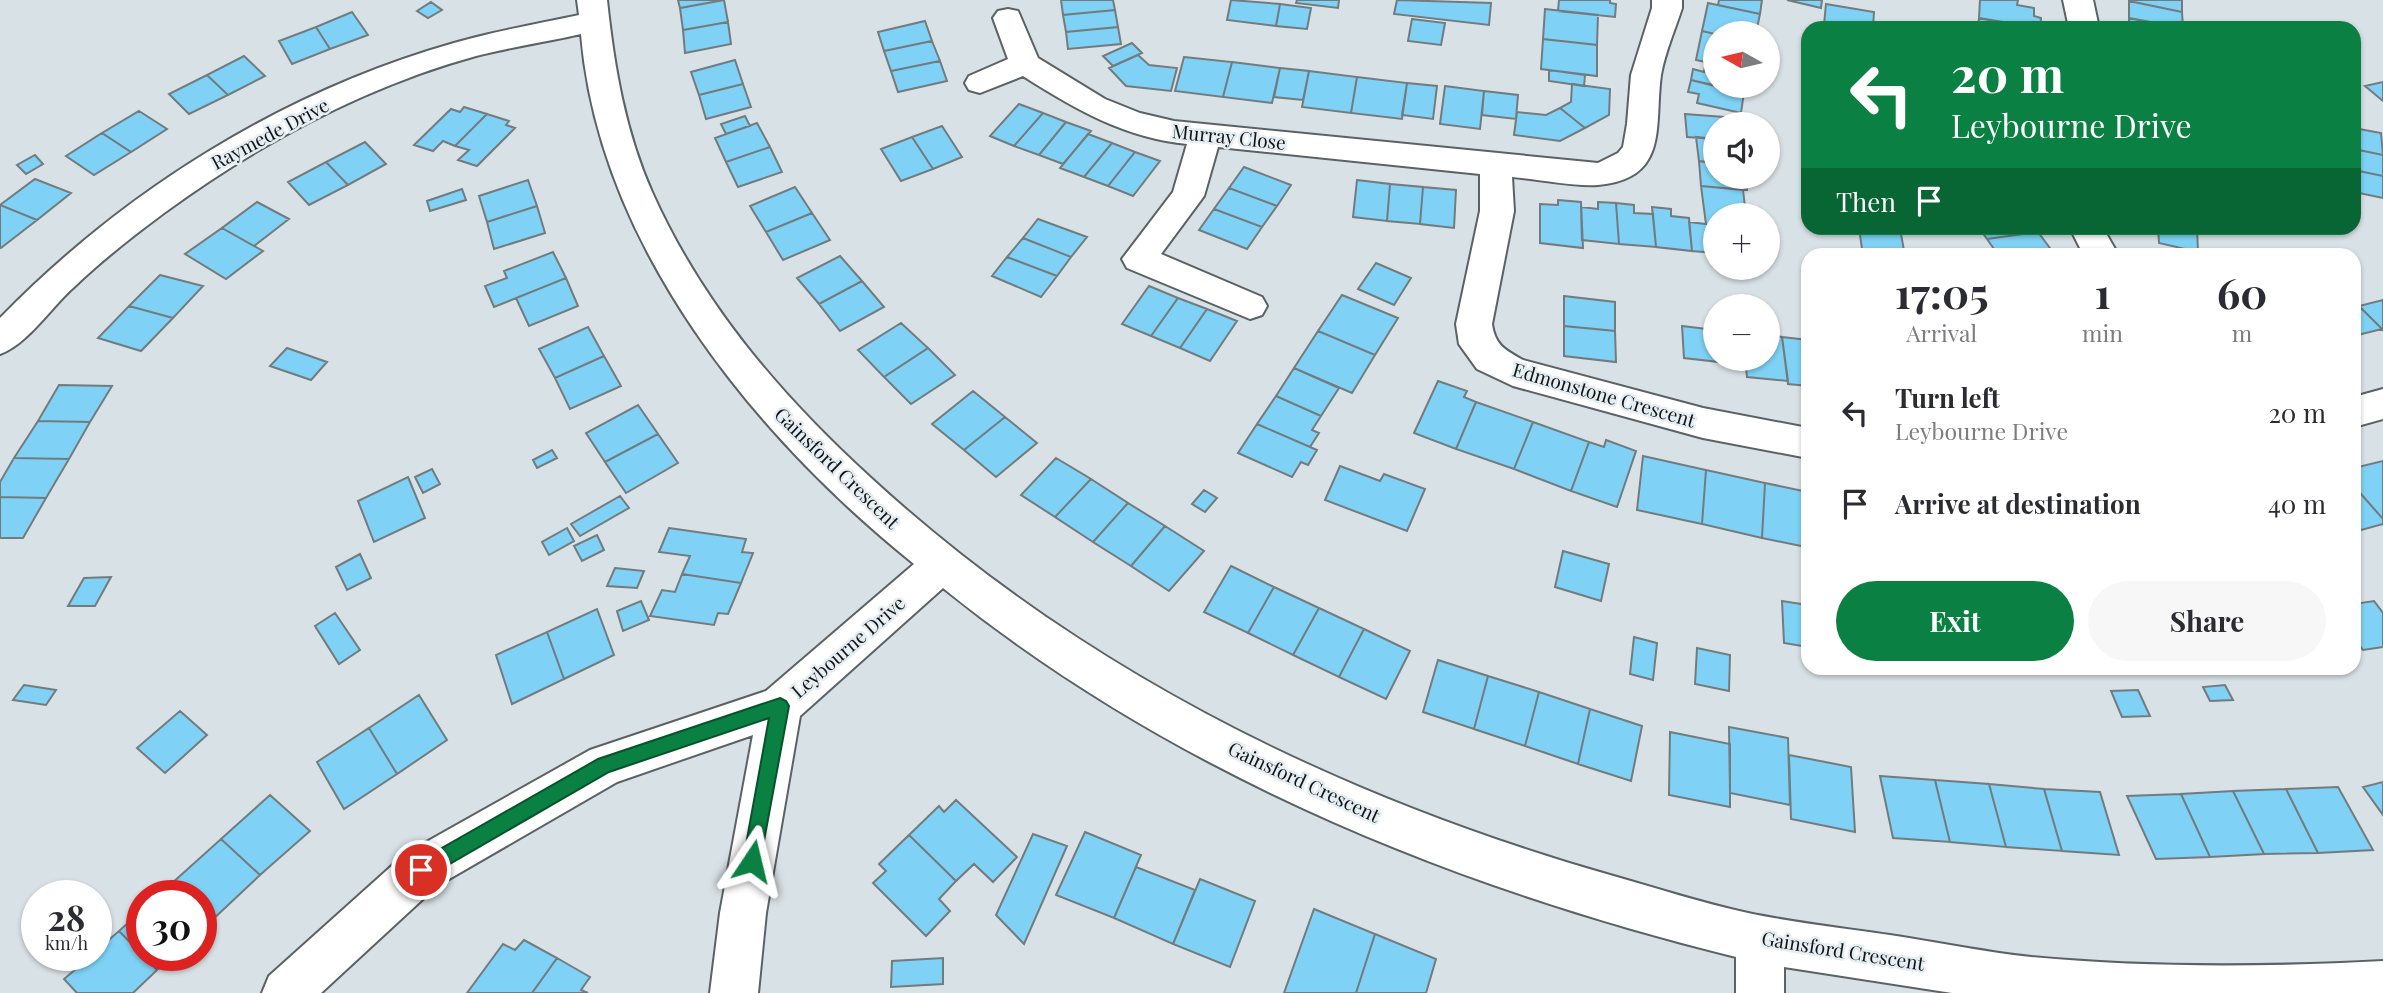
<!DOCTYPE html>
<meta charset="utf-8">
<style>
:root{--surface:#fff;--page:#f7f7f7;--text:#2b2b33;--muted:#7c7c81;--accent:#0b8043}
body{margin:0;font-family:"Playfair Display",serif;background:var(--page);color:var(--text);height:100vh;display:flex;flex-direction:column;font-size:26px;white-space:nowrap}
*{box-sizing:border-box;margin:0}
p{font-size:23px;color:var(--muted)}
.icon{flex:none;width:38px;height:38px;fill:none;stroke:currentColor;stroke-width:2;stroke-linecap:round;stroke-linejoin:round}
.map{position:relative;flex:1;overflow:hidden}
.details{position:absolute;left:1801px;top:248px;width:560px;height:427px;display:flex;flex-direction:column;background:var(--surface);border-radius:21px;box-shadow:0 2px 5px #0004}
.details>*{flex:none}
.hud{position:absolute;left:1801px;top:21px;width:560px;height:214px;border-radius:21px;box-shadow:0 2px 5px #0004;background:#0b8043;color:#fff;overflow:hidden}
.needle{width:46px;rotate:278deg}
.fabs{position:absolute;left:1703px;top:21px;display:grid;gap:14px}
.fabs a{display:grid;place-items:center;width:77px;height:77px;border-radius:50%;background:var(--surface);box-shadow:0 2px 5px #0004;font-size:35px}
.speed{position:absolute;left:21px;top:880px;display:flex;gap:14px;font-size:35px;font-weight:700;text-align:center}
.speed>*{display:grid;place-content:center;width:91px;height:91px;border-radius:50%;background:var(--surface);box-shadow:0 2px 5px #0004;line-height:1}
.speed small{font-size:18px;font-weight:400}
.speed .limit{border:10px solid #d22;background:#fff;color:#111}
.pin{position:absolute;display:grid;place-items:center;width:60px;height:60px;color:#fff;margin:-30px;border:4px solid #fff;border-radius:50%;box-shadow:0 2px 7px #0007}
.me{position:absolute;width:77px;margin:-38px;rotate:10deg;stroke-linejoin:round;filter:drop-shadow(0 0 5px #0008)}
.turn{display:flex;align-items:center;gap:24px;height:147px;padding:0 35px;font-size:32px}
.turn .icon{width:91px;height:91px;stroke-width:2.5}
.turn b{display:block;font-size:49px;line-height:60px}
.then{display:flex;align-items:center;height:66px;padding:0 35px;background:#0003;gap:14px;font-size:26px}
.eta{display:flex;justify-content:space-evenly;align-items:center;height:119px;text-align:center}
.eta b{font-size:42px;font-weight:700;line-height:49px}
.button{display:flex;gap:14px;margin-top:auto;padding:14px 35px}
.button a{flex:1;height:80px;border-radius:42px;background:var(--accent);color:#fff;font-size:28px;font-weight:700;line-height:80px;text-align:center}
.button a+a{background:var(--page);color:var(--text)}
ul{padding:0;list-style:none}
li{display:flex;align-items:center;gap:21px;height:91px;padding:0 35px}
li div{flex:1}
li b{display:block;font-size:26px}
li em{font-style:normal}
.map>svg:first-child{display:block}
</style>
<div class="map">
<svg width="2383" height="993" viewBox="0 0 2383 993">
<rect width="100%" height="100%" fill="#d8e1e5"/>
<path fill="#7fd2f5" stroke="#727b7e" stroke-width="2" d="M678,0H724L680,8Z
M724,0L728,22L683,30L680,8Z
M1061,0H1113L1115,10L1063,15Z
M1231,0L1280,4L1276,26L1227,20Z
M1297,0H1339L1338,8L1296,3Z
M1397,0L1491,3L1489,25L1394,14Z
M1559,0H1610V3L1616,4L1615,17L1558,11Z
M1719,0H1762L1760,14L1718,5Z
M1787,0H1822L1821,8Z
M1980,0H2018L2017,5L2034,8V16L2041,18L2040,28L1979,18Z
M2129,0H2182V12L2129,1Z
M2129,1L2182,12L2183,28L2129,18Z
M431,2L442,10L428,18L417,11Z
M1708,3L1760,14L1756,33L1715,34L1702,31Z
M1280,4L1311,8L1307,29L1276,26Z
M1826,4L1874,12L1873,28L1824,25Z
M1545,9L1598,15L1597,45L1543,39Z
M1115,10L1118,27L1066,32L1063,15Z
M352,12L368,35L330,49L316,27Z
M1979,18L2028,28H1978Z
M2129,18L2176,28H2129Z
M1412,19L1445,23L1441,45L1408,41Z
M925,21L932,41L884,51L878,32Z
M728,22L731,44L685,53L683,30Z
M316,27L330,49L292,64L279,41Z
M1118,27L1121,44L1068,49L1066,32Z
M1702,31L1715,34V64L1696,60Z
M1543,39L1597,45V76L1541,69Z
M932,41L940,61L891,71L884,51Z
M1132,43L1142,53L1113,66L1103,56Z
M1138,55L1149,65L1177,68L1171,91L1126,86L1109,68Z
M244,56L265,76L228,95L207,75Z
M1184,57L1232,62L1223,97L1175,91Z
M735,60L743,84L699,95L691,72Z
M940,61L947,81L898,92L891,71Z
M1232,62L1280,68L1272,103L1223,97Z
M1706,62L1715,64V86L1691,80L1693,69L1704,72Z
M1280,68L1309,71L1303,100L1274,97Z
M1549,70L1585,75L1584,86L1549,81Z
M1309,71L1357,77L1351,113L1302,107Z
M207,75L228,95L189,114L169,94Z
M1357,77L1407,83L1402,119L1351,113Z
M1691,80L1744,92L1741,113L1697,103L1699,94L1688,92Z
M2383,82V101L2365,86Z
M1407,83L1437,86L1433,119L1402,115Z
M743,84L751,107L706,119L699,95Z
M1572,84L1610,89L1609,115L1585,128L1560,108L1571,102Z
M1445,86L1484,91L1480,129L1440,124Z
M1484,91L1518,95L1516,119L1482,115Z
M1019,104L1043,113L1014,146L990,136Z
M464,107L487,114L455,146L443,141L433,151L414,145L451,109L460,112Z
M1560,108L1585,128L1560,141L1514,135L1517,112L1546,115Z
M139,111L167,129L131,152L102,133Z
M1043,113L1066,122L1039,155L1014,146Z
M487,114L509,121L506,125L515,128L477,166L458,160L469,150L455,146Z
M1685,114L1737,118L1738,124H1715V139L1687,137Z
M745,116L750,126L726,134L721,124Z
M1066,122L1091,131L1063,164L1039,155Z
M757,123L770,147L726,162L715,138Z
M942,126L962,157L933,169L912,137Z
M2354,128L2381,133L2383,155L2354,149Z
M102,133L131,152L94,175L66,156Z
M1088,134L1112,143L1084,177L1060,168Z
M912,137L933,169L901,181L881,149Z
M1696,137L1715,139V163L1699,161Z
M365,142L386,164L348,185L326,162Z
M1112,143L1135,152L1108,186L1084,177Z
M770,147L782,172L738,187L726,162Z
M2354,149L2383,155V176L2354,170Z
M1135,152L1160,161L1133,196L1108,186Z
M35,155L43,164L26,174L17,165Z
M1699,161L1715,163V177H1745L1747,190L1701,186Z
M326,162L348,185L309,205L288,182Z
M1244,167L1291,185L1277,206L1229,188Z
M2354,170L2383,176V198L2354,192Z
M35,179L71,193L37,220L0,205Z
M528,180L537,206L487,222L479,196Z
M1357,180L1390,184L1387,221L1353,217Z
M1390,184L1423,187L1420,224L1387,221Z
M1701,186L1743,190L1746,215H1715V253L1692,251L1689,222L1706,224Z
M795,187L812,213L766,232L750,206Z
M1423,187L1456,190L1454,228L1420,224Z
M1229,188L1277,206L1262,227L1214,209Z
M462,189L466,200L430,211L427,201Z
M1558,200L1581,202L1583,248L1540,243V204L1558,205Z
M257,202L289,219L254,246L222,228Z
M1598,202L1616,203L1619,244L1582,240L1581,207L1598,209Z
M1616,203L1634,205V213L1653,214L1656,247L1619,244Z
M0,205L37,220L1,248L0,247Z
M537,206L545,233L494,249L487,222Z
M1652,207L1671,209V216L1689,218L1692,251L1656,247Z
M1214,209L1262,227L1247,249L1199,230Z
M812,213L830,240L783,260L766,232Z
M1038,219L1087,237L1071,257L1023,238Z
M222,228L263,251L226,279L185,254Z
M1859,228H1900L1905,256H1863Z
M1979,228H2036L2038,232L1987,239Z
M2158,228H2197L2198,252L2159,243Z
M2038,232L2055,255L1999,256L1987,239Z
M1023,238L1071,257L1057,276L1007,257Z
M553,252L566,278L494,307L485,286L507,278L504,271Z
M840,256L862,281L819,304L797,278Z
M1007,257L1057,276L1041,297L992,276Z
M1376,263L1411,278L1394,305L1358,289Z
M160,275L203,286L173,318L129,306Z
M566,278L578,306L529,326L516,298Z
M862,281L884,307L840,331L819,304Z
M1149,286L1178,298L1151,336L1122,324Z
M1342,295L1398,318L1375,355L1318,331Z
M1564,296L1615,302V331L1564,326Z
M1178,298L1207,309L1180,348L1151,336Z
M2383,300V330L2359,306Z
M2354,301L2382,329L2354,336Z
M129,306L173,318L141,351L98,338Z
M1207,309L1237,321L1210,361L1180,348Z
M901,323L928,348L884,377L858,350Z
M1564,326L1615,331L1616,362L1564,356Z
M1682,326L1715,330V359H1745L1746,365L1684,358Z
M588,327L604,356L555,378L539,349Z
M1318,331L1375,355L1352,393L1294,368Z
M1768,335L1782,337L1788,381L1747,377L1745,359H1768Z
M1782,337L1808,340V386L1788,384Z
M287,348L327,362L311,380L270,366Z
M928,348L955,375L911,404L884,377Z
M604,356L621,386L570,409L555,378Z
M1294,368L1339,388L1321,416L1276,396Z
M1438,381L1467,391L1464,397L1476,402L1456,449L1414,433Z
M59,385L112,386L90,422L38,421Z
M973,391L1005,417L964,450L932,424Z
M1276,396L1321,416L1312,430L1319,433L1310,447L1257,424Z
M1476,402L1533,422L1514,469L1456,449Z
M638,405L658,434L605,462L586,433Z
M1005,417L1037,443L996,477L964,450Z
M38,421L90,422L69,459L14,458Z
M1533,422L1589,442L1571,491L1514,469Z
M1257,424L1317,450L1308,465L1301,462L1292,477L1238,453Z
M658,434L678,463L626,493L605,462Z
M1606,440L1636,451L1617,507L1571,491L1589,442L1604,447Z
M552,450L557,458L537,468L533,460Z
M1643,456L1706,470L1702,524L1637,510Z
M14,458L69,459L46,498L0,497V482Z
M1056,458L1091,479L1055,517L1021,495Z
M2383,461V519L2354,486V468Z
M1340,466L1380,481L1384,474L1425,489L1407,531L1325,500Z
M432,469L440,484L423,493L415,477Z
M1706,470L1765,483L1762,538L1702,524Z
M408,477L425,518L374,542L358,501Z
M1091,479L1128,503L1093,542L1055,517Z
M1765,483L1808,492L1806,547L1762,538Z
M2354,486L2383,519V524L2354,532Z
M1204,490L1217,498L1205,512L1192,504Z
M620,496L629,508L580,536L571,524Z
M0,497L46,498L23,538H0Z
M1128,503L1165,526L1131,566L1093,542Z
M1165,526L1204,551L1169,591L1131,566Z
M567,528L574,541L549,555L542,542Z
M669,528L746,539L742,552L753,553L741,583L682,574L690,556L659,552Z
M597,535L604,550L582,561L574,546Z
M1563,551L1609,564L1601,601L1555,587Z
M360,554L371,578L347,590L336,567Z
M1231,566L1274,587L1248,633L1204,612Z
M615,568L644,571L637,588L607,586Z
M682,574L741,583L728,614L718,613L714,625L650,616L662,590L675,592Z
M111,577L95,606H68L84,578Z
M1274,587L1319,608L1293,655L1248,633Z
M641,601L649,620L623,631L617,611Z
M1782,601L1808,605V647L1784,643Z
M2374,601L2383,613V647L2363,650L2354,638V604Z
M1319,608L1364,629L1339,677L1293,655Z
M597,609L614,655L564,679L547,632Z
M335,613L360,650L339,664L315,626Z
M1364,629L1410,651L1386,699L1339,677Z
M547,632L564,679L512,704L496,655Z
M1634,637L1657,643L1653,680L1630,674Z
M1697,648L1730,655L1729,691L1695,684Z
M1438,660L1488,676L1474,729L1423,712Z
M1488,676L1539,692L1525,746L1474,729Z
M24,685L56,690L46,705L13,700Z
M2225,685L2233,700L2210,701L2203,687Z
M2138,690L2150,716L2122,717L2111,691Z
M1539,692L1590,709L1578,764L1525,746Z
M419,695L447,740L397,774L369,728Z
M1590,709L1642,726L1631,781L1578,764Z
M180,711L207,735L165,773L137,748Z
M1729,727L1788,738L1790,805L1730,793Z
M369,728L397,774L344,809L317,762Z
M1670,732L1730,744V807L1669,795Z
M1789,755L1851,767L1855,832L1791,819Z
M1880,776L1935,780L1950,842L1893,838Z
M1935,780L1989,784L2006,847L1950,842Z
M2383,782V815L2363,787Z
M1989,784L2044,789L2062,851L2006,847Z
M2338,787L2373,850L2318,853L2286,789Z
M2044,789L2100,792L2119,855L2062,851Z
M2286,789L2318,853L2264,854L2233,791Z
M2233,791L2264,854L2210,857L2181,794Z
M2181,794L2210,857L2156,859L2127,796Z
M270,795L310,831L260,875L221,839Z
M956,800L1017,857L993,882L974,864L956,881L909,835L939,806L944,812Z
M1085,832L1141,855L1114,918L1056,895Z
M1033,834L1067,846L1024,944L996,915Z
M909,835L956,881L939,899L950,911L926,936L873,883L886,871L879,864Z
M221,839L260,875L210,922L201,913V896H184L171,884Z
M1136,867L1195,890L1173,944L1114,918Z
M1200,879L1255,901L1230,967L1173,944Z
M171,884L184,896H157Z
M1314,909L1375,934L1356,993H1284Z
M142,910V954L119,931Z
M119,931L157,970L133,993H77L64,979L91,956H96V951Z
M1375,934L1436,959L1426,993H1356Z
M524,940L557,958L532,993H467L503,944L515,950Z
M143,956H173L157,970Z
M557,958L590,977L581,990L588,993H532Z
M943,958V984L891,987L892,961Z"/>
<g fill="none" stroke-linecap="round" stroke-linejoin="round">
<g stroke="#5a6265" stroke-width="4">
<path id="minor" d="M577,0H607C614,66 625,131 652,192C702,304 781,396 871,478C1081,671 1338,797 1610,875C1656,888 1702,903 1748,913C1795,923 1843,928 1890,935C1937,942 1984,952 2031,957C2148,968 2266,967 2383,961V993H1952L1784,967V993H1736V957C1453,887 1172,773 943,588L800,716L766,913L758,993H710L720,913L753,735L617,782L437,886L321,993H262L269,976L405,854L590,750L766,691L914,564C754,435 599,246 581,34C546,42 511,47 476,56C364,87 258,144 164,213C133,236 102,260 74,287C52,306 27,345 0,354V318C125,190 282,92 454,43C495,31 537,24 579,15Z
M1652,0H1682V8C1675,30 1665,52 1661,75C1654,124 1670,179 1598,185C1575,187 1537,179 1512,177L1514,211L1492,324C1495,345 1505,350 1523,360L1703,408L1808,428V458L1703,438L1513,386L1477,369L1459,344L1456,324L1480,211V174L1218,147L1204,196L1161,254L1262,297L1267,306L1262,315L1250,319L1127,268L1122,259L1173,192L1187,144C1125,138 1075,109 1023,76L980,93L969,90L965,83L969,76L1008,59L993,18L998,11L1008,9L1018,11L1038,58L1105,99L1140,113L1174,121L1598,163L1618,153L1623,147L1627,124L1631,75L1652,8Z
M2063,0H2093L2099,28H2069Z
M2070,228H2103L2119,256H2084Z
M2383,389V419L2354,427V397Z"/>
</g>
<use href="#minor" fill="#fff" fill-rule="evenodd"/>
</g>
<path fill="#0b8043" stroke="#07532c" stroke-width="2" d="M780,698L786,701L789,706L759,868L752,870L746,868L743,861L769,718L609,772L427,877L421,880L414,877L411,870L414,864L598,759Z"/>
<g text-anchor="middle" stroke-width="5" stroke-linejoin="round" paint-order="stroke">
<g font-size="19" fill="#121516" stroke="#e5eef3">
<text transform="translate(270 134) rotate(-28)" y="7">Raymede Drive</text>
<text transform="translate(1229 137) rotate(6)" y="7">Murray Close</text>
<text transform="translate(1604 395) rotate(16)" y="7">Edmonstone Crescent</text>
<text transform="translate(837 468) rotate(44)" y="7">Gainsford Crescent</text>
<text transform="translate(848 647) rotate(-41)" y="7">Leybourne Drive</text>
<text transform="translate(1304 782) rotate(25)" y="7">Gainsford Crescent</text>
<text transform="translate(1843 951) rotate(9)" y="7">Gainsford Crescent</text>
</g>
</g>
</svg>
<div class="fabs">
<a><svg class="needle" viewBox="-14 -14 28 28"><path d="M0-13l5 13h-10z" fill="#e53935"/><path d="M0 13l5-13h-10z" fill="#7c7c81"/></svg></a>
<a><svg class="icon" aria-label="sound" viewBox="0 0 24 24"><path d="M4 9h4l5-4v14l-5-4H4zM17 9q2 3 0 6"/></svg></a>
<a>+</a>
<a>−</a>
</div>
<div class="speed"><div>28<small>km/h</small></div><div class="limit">30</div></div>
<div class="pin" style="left:421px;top:870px;background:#d93025"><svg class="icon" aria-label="arrive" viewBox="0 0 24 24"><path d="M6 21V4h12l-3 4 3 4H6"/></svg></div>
<svg class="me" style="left:752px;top:861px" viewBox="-20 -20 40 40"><path d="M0-17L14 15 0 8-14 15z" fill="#0b8043" stroke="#fff" stroke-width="4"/></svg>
<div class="hud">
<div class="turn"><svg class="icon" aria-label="left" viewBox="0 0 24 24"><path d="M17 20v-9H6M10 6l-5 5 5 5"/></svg><div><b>20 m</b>Leybourne Drive</div></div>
<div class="then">Then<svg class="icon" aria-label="arrive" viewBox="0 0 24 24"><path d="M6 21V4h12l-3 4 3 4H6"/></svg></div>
</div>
<section class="details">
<div class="eta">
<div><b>17:05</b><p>Arrival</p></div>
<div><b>1</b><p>min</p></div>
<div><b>60</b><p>m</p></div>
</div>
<ul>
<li><svg class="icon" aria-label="left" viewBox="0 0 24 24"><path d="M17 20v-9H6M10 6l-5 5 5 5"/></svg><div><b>Turn left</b><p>Leybourne Drive</p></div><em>20 m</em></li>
<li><svg class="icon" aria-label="arrive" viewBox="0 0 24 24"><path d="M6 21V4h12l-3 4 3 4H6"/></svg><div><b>Arrive at destination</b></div><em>40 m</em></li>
</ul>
<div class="button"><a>Exit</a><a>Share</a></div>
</section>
</div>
